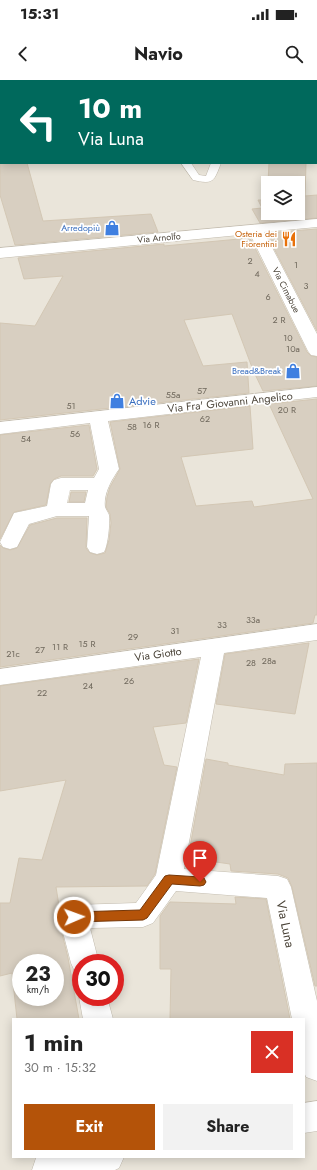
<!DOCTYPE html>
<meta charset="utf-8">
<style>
:root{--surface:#fff;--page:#f2f2f2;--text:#222;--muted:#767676;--accent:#b45309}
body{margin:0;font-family:Jost,sans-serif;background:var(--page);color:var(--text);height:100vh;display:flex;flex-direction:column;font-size:15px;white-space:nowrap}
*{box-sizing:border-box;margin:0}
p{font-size:13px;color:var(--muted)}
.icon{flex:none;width:22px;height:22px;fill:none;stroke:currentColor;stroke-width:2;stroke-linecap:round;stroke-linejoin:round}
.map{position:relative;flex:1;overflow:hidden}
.drawer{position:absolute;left:12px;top:938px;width:293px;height:140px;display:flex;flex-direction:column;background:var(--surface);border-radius:0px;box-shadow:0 2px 10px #0003}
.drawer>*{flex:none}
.guide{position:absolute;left:0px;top:0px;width:317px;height:84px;box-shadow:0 2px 10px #0003;background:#00695c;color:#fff;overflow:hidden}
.controls{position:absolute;left:261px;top:96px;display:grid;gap:8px}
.controls a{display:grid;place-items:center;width:44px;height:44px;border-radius:0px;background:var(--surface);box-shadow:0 2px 10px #0003;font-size:20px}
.speed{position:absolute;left:12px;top:874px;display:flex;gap:8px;font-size:20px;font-weight:700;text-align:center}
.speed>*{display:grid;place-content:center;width:52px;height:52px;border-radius:50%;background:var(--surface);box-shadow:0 2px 10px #0003;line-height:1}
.speed small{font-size:10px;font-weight:400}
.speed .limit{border:6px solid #d22;background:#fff;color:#111}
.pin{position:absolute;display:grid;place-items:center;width:34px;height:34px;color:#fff;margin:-41px -17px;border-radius:50% 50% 50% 0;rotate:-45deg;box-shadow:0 0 4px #0007}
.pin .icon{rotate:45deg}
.me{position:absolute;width:44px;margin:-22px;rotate:88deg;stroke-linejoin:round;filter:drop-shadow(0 0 3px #0008)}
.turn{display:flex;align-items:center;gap:14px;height:84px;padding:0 12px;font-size:18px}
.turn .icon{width:52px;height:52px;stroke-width:2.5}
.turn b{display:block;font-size:28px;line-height:34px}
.round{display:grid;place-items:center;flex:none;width:42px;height:42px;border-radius:0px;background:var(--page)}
.summary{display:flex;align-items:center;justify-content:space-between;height:68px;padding:0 12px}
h1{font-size:24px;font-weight:700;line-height:30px}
.action{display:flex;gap:8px;margin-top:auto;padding:8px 12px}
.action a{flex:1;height:46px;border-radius:0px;background:var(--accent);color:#fff;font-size:16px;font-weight:700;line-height:46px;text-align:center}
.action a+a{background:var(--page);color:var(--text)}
.status{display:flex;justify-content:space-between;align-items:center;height:28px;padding:0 20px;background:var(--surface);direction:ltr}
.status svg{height:11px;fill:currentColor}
header{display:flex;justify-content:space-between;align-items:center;height:52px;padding:0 12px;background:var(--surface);font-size:18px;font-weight:700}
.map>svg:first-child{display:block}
</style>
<div class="status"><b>15:31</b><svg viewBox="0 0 49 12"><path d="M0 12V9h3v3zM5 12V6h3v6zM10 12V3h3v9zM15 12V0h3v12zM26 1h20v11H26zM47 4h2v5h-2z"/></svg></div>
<header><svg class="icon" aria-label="back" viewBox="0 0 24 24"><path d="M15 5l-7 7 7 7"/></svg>Navio<svg class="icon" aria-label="search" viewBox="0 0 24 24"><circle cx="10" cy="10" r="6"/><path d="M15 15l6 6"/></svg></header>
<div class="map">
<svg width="317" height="1090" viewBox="0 0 317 1090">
<rect width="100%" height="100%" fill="#f6f3ec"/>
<path fill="#eae5da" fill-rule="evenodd" d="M0,0H317V1090H0ZM1,1H316V83H1ZM268,103H298V133H268ZM21,883H55V917H21ZM81,883H115V917H81ZM13,939H304V1077H13Z"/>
<path fill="#d8cfc1" stroke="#d3c7b4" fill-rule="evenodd" d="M0,83H27L43,141L151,134L158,152L15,165L0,115Z
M269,83H306L305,116L317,115V138L260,143L252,129L262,128L258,120H268V110V133H298V103H268Z
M317,149V251L266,153Z
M250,158L307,272L311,276L317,277V306L263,311L253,290L232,234L184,240L203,286L247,282L249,313L0,340V243L35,246L63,196L24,199L18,178L164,164V166Z
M317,319V535H315L313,543L0,587V465L3,468L10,470L17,468L30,445L57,438H87L86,468L90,473L97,475L105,473L109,460L111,443L110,434L106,427L107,417L110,407L120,389L110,342L250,326L253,369L181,377L196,426L252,421L254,427L313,419L269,324Z
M89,345L97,389L93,396H61L54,399L50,404L46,425L14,432L0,459V355Z
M71,412H86L84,422H69Z
M309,563L295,634L216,624L225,574Z
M199,579L186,643L153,647L164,685L177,687L155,794L147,806L56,807L60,832L58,837L68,878L79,939H17L12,893L0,896V823H10L19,778L42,780L66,700L0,711V606ZM21,883H55V917H21Z
M206,679L228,683V685L284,695L285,684L317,683V906H315L292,807L288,798L278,794L231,791L230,784L188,778Z
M235,817L266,819L290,939H170L171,889H160V836L170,822L236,824Z"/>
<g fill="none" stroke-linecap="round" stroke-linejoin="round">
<g stroke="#c2bbae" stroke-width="1">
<path id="service" d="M181,83H191L199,95L206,96L211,83H221C214,101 214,105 193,100Z"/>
</g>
<g stroke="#c2bbae" stroke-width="1">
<path id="minor" d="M317,139V147L264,152L317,254V276L311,275L308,271L250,154L0,178V168Z
M317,307V317L108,341L119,389C112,399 103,414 105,427C106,430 108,432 109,435C110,443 108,465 104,472L97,474L90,472L87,467L89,436H57L29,444L17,467L10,469L3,467L0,462L14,433L47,426L51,404L54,400L61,398H94L99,389L90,343L0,354V342ZM70,410H88L85,423H67Z
M317,544V560L224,573L184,789L278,796L287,799L291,807L317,921V1001L306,997L304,992V939H292L267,818L176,811L153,843L143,847L90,848L99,883H81V894L75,892L71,883L59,837L63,829L73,825L136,823L156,795L201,577L0,605V589Z
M81,912V917H107L113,939H83L79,917Z
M317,1021V1051L304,1053V1023Z
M38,1077H124L119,1088L115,1090H32L36,1078Z"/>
</g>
<g stroke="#e6c16a" stroke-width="1">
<path id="primary" d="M0,0H13L1,1L0,5Z
M129,0H149L128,1Z"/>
</g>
<use href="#service" fill="#fff" fill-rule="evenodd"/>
<use href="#minor" fill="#fff" fill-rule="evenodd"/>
<use href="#primary" fill="#ffe39c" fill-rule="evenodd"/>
</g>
<path fill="#b45309" stroke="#753606" d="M169,795L200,797L204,798L206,802L204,805L200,806L172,804L147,838L143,840L74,842L70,840L68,837L70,833L74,832L140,830L165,796Z"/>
<defs>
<g id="shop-bare" transform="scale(1.2)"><path d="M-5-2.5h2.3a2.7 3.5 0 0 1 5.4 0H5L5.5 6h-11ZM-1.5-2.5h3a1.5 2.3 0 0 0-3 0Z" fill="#3f7fe0" stroke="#fff" stroke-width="2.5" paint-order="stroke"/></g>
<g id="restaurant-bare" transform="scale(1.2)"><path d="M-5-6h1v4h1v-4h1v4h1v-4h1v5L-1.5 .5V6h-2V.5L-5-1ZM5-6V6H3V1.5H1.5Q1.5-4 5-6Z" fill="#e8710a" stroke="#fff" stroke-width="2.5" paint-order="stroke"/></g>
</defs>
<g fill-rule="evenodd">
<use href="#shop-bare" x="112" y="148"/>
<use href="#restaurant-bare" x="289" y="159"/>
<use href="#shop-bare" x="293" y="291"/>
<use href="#shop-bare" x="117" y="321"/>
</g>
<g text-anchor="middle" stroke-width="3.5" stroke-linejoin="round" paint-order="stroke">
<g font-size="9" fill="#366cbe" stroke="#fff" text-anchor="end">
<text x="100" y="151">Arredopiù</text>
<text x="281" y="294">Bread&amp;Break</text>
</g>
<g font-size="9" fill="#c56008" stroke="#fff" text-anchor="end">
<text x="277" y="157">Osteria dei<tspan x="277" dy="10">Fiorentini</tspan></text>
</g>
<g font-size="9" fill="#4b4439" stroke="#fff">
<text transform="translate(159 158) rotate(-5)" y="3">Via Arnolfo</text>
<text transform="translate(286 210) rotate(63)" y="3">Via Cimabue</text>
</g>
<g font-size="9" fill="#6e675b">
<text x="250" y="184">2</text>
<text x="296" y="188">1</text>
<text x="257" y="197">4</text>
<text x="306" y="209">3</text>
<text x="268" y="220">6</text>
<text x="279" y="243">2 R</text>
<text x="288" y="261">10</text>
<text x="293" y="272">10a</text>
<text x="202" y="314">57</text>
<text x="173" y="318">55a</text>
<text x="71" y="329">51</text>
<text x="287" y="333">20 R</text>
<text x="205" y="342">62</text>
<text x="151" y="348">16 R</text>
<text x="132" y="350">58</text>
<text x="75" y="357">56</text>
<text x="26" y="362">54</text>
<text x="253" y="543">33a</text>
<text x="222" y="548">33</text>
<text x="175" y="554">31</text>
<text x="133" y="560">29</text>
<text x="87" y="567">15 R</text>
<text x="60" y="570">11 R</text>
<text x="40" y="573">27</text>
<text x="13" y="577">21c</text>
<text x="269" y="584">28a</text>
<text x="251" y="586">28</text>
<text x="129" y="604">26</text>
<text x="88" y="609">24</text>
<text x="42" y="616">22</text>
</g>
<g font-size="11" fill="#366cbe" stroke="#fff" text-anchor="start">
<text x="129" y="325">Advie</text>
</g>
<g font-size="11" fill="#4b4439" stroke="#fff">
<text transform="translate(230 322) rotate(-6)" y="4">Via Fra' Giovanni Angelico</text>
<text transform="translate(158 574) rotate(-8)" y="4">Via Giotto</text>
</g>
<g font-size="13" fill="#4b4439" stroke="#fff">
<text transform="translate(286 844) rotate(78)" y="5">Via Luna</text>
</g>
</g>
</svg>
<div class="controls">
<a><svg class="icon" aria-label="layers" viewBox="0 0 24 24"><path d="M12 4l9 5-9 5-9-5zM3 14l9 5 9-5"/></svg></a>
</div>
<div class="speed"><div>23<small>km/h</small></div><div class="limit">30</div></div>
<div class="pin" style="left:200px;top:802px;background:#d93025"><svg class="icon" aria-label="arrive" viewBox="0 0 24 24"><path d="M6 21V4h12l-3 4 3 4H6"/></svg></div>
<svg class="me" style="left:74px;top:837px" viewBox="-20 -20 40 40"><circle r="17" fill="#b45309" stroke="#fff" stroke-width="3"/><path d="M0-11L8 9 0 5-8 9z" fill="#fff"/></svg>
<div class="guide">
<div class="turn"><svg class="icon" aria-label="left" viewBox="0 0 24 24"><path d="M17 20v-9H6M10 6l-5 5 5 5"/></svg><div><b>10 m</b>Via Luna</div></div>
</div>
<section class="drawer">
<div class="summary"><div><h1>1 min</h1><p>30 m · 15:32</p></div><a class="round" style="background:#d93025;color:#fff"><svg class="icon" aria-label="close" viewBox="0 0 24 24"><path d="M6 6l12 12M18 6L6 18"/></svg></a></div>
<div class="action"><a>Exit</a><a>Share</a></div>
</section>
</div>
